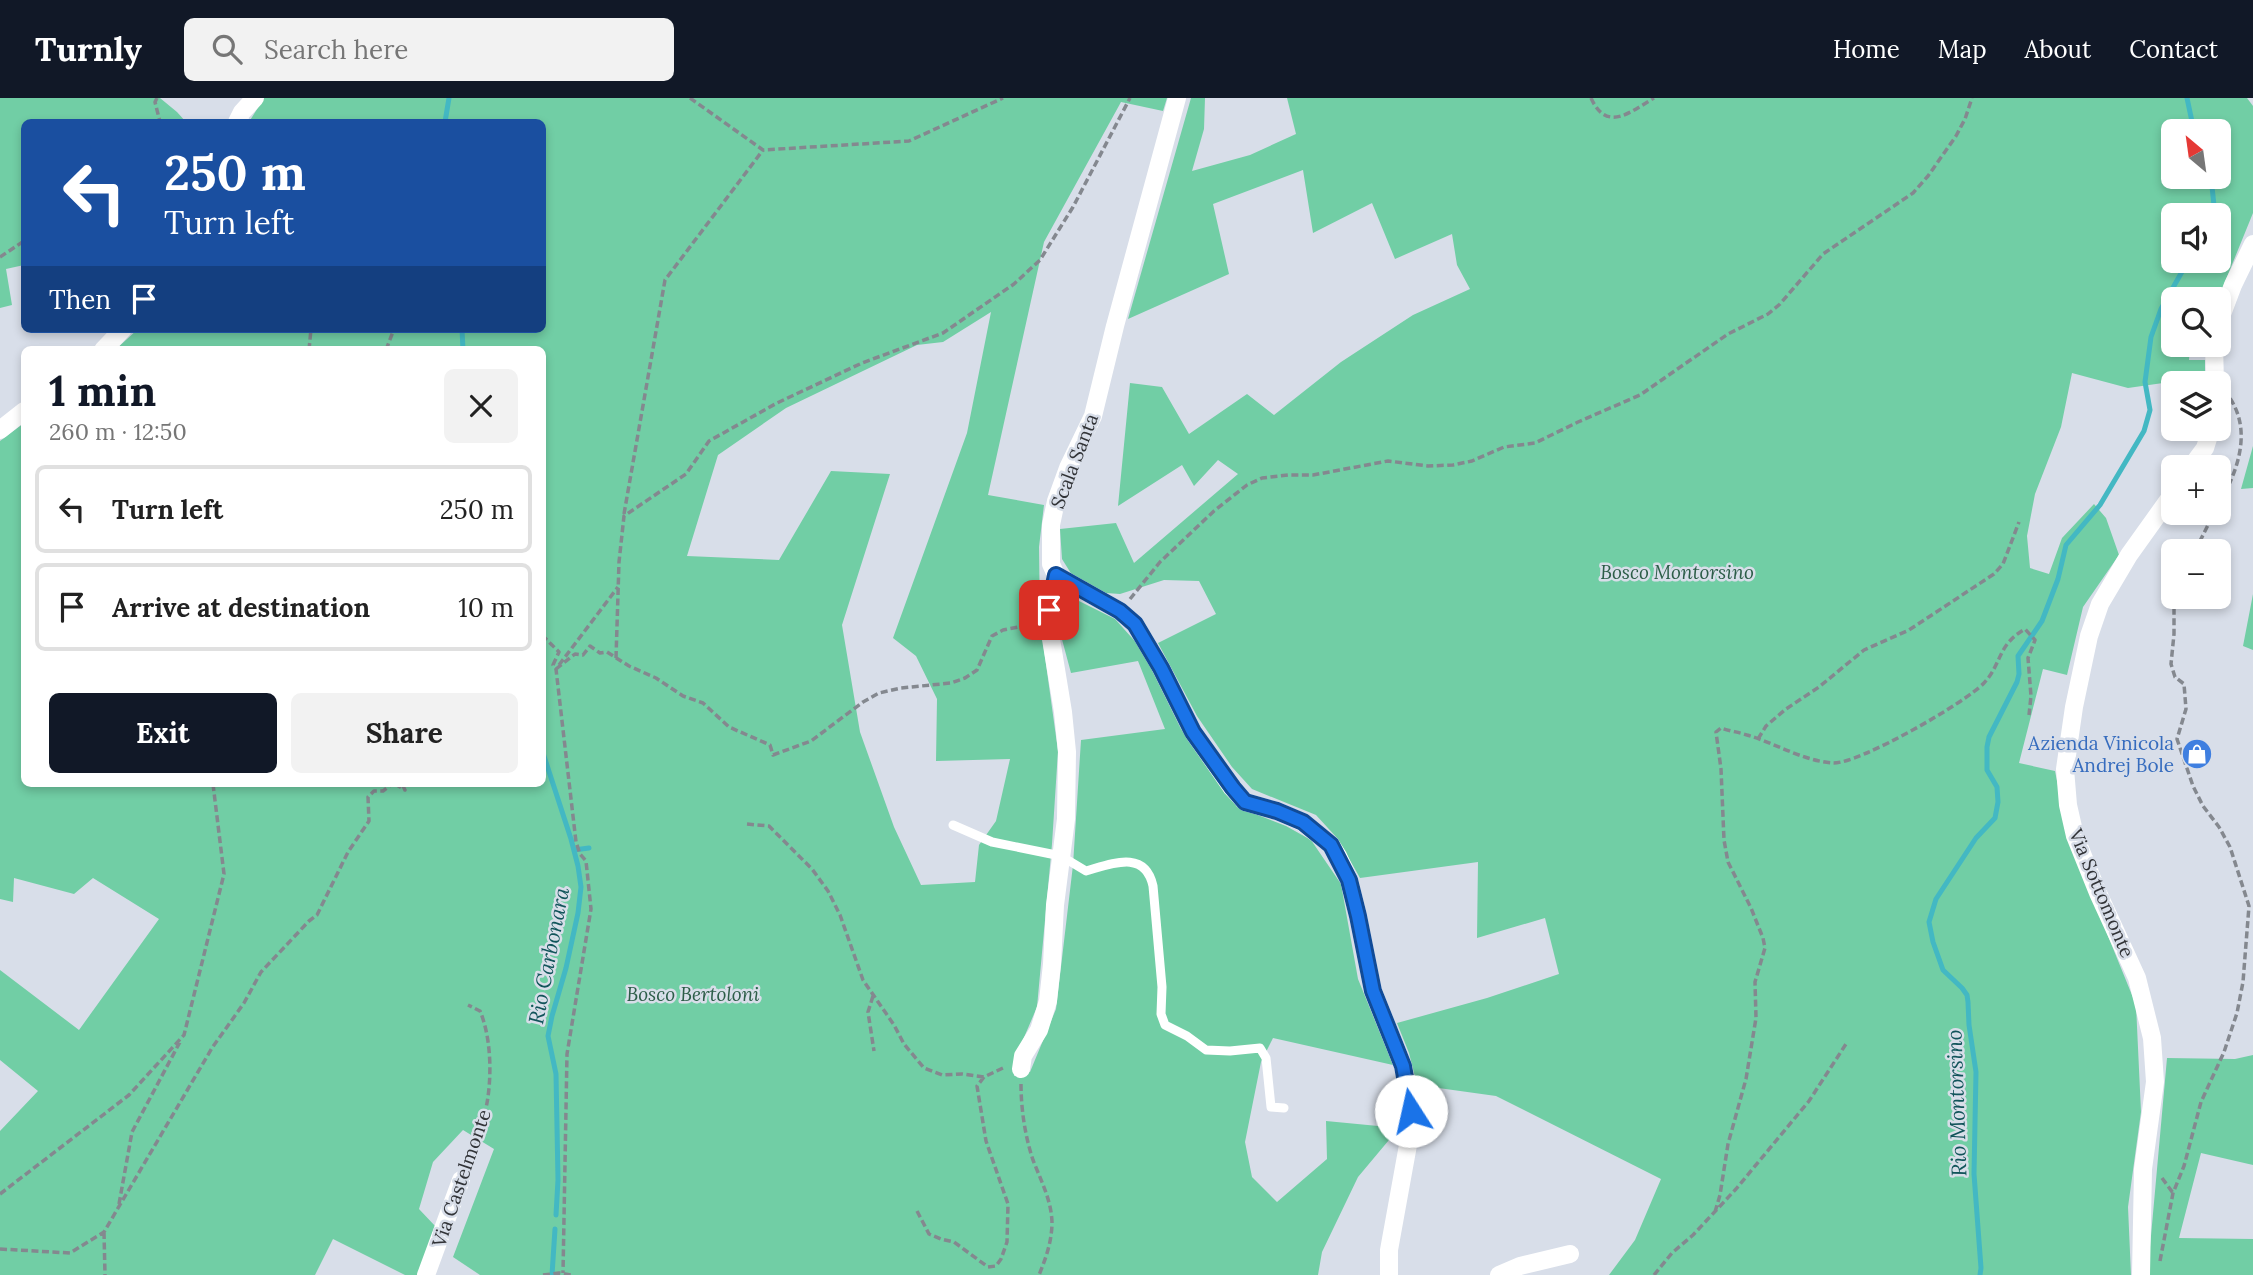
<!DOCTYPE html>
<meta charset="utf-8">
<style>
:root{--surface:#fff;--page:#f2f2f2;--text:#222;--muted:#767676;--line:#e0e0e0;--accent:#111827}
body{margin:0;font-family:Lora,serif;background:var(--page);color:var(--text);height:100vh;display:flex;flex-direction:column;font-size:26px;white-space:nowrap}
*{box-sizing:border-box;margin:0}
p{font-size:23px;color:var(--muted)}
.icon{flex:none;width:38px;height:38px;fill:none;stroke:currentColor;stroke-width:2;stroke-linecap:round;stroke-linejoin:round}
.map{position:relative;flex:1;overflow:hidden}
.details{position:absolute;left:21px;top:248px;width:525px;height:441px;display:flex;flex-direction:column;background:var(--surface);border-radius:10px;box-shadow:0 4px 10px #0003}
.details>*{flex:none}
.guide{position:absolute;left:21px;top:21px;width:525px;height:214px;border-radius:10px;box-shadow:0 4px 10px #0003;background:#1a4fa0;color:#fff;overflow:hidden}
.needle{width:46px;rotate:331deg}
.fabs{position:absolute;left:2161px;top:21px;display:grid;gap:14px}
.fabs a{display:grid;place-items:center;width:70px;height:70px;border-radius:10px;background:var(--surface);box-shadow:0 4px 10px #0003;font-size:35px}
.pin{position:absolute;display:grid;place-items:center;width:60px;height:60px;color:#fff;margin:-30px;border-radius:14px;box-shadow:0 4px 10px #0006}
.me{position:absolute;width:77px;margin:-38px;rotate:350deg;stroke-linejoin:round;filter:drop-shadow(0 0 5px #0008)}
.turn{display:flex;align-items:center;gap:24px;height:147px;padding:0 28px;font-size:32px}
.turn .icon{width:91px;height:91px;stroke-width:2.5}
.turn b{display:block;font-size:49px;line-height:60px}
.then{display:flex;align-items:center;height:66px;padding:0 28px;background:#0003;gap:14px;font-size:26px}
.round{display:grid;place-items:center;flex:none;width:74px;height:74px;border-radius:10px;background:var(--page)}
.overview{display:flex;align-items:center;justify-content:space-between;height:119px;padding:0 28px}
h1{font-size:42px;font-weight:800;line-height:52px;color:var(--accent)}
.action{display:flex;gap:14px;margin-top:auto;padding:14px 28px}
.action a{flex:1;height:80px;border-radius:10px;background:var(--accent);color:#fff;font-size:28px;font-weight:800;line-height:80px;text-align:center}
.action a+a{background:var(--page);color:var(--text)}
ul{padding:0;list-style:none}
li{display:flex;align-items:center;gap:21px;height:88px;margin:0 14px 10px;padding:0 14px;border:4px solid var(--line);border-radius:10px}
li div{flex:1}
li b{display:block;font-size:26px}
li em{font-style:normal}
header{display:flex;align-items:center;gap:42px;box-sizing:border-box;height:98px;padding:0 35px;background:var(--accent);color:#fff}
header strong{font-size:33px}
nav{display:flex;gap:38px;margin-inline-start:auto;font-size:24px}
.search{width:490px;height:63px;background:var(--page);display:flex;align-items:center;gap:18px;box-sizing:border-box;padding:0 24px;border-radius:10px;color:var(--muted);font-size:26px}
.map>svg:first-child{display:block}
</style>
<header>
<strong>Turnly</strong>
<div class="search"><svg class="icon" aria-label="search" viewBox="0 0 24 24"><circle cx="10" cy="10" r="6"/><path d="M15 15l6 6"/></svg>Search here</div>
<nav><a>Home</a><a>Map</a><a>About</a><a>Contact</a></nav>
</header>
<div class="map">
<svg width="2253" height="1177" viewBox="0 0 2253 1177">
<rect width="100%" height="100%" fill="#d8dee9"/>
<path fill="#71cea5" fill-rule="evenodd" d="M0,0H160L177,14L186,24H24V167L6,171L12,207L0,210Z
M264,0H1167L1163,13L1121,4L1044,144L988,397L1044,407L1039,449L1040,523L1058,653L1052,746L1037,909L1014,963V978L1030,974L1056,911L1073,767L1081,642L1165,631L1138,563L1071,575L1060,534L1059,507L1067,497L1115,521L1141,550L1181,631L1237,709L1286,728L1311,742L1341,786L1358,881L1393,967L1273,940L1261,964L1245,1044L1252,1079L1277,1104L1327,1061L1326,1023L1399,1030L1358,1079L1322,1154L1318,1177H480L453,1159L494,1051L463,1032L433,1064L419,1111L436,1129L417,1177H405L333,1141L315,1177H0V1033L38,993L0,962V872L79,932L159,821L93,780L74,796L14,780L13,804L0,801V343L24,325V686H542V252H115L138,231H542V24H249ZM991,214L967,335L893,540L916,558L937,601L936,663L1010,661L996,723L979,747L975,784L921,787L894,729L860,634L842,527L890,376L831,373L779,462L687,458L718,357L786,310L917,247L943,244Z
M1191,0H1205L1204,31L1192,73L1250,57L1296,36L1287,0H2247L2253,8V115L2218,201H2174V247H2190L2189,262H2205V279L2128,290L2072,275L2061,329L2035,396L2027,438L2030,470L2049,476L2062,440L2094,406L2106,420L2119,457L2083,509L2067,577L2043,571L2019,665L2055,673L2069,742L2136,907L2141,1014L2128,1109L2131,1177H1609L1635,1142L1661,1081L1496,998L1417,987L1409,955L1397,925L1487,900L1559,876L1545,820L1477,840L1478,764L1360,780L1338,741L1316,717L1252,691L1232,669L1197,618L1158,545L1216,516L1199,483L1164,482L1120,496L1106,495L1072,477L1062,461L1060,431L1116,425L1134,465L1238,376L1218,362L1194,388L1182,367L1118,408L1130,285L1162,289L1189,336L1247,296L1274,317L1341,264L1413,217L1470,191L1457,167L1452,136L1395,161L1372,105L1313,135L1303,72L1213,106L1229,176L1128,221ZM2174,33H2219V79H2174ZM2174,117H2219V163H2174Z
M2253,343V390L2241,391L2253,348Z
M2253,496V552L2243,548Z
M2253,957V1067L2201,1055L2179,1140L2253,1141V1177H2150L2149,1160L2167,960L2235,961Z"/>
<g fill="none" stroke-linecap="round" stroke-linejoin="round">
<path stroke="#43b8c3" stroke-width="5" d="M2187,0L2194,33
M445,24L449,0
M2211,79L2215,117
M462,231L463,252
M542,652L571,741L578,768L581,789L578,815L566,870L552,918L548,938L556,976L558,1082L556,1117
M574,752L589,750
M552,1177L555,1131
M1980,1177L1981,1170L1974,1076L1976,974L1969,927L1968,904L1967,897L1962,890L1943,872L1933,844L1929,824L1936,801L1976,740L1995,720L1998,704L1997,689L1987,672V649L1989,639L2017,584L2019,576L2018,558L2042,523L2058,481L2066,447L2100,407L2144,333L2150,312L2145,284L2151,239L2161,211L2188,163"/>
<path stroke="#84888f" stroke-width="3.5" stroke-dasharray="7 3.5" stroke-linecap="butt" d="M157,0L155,4L160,24
M690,0L763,52L909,43L1003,0
M1591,0C1607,35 1630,14 1654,0
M0,159L24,143
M309,252L311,231
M386,252L394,231
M2219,406C2239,371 2253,330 2227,296
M624,416L665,182L763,52
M2195,453L2214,415
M1130,501L1160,464L1214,413L1247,387L1262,380L1288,377H1313L1388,363L1428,368L1453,367L1472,363L1504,349L1535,345L1578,324L1640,297L1728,236L1768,216L1780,206L1823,156L1913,95L1928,78L1956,38L1965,21L1972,0
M542,537L559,554L553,567L556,571L576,744L580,756L586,763L591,811L567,956L563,1175
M616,560L619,464L624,418L686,376L709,343L777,305L862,265L943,235L1014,186L1040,162L1073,109L1130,0
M559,567L618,489
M556,571L575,556L583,557L590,548L600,555L607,554L629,568L656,580L683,598L703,605L729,629L770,647L773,657L811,643L863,604L879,595L901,590L951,585L965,580L977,572L992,538L1003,532L1024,528L1033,522
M1758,641L1766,628L1786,611L1819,589L1864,552L1909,532L1994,476L2003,466L2019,424
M395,686L405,692L402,686
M747,726L769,728L812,771L828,793L840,817L863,882L894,927L904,946L924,970L942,977L962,976L984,979
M873,898L868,914L874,953
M1021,986C1021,1011 1025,1038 1033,1062C1041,1083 1051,1101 1052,1124C1052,1143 1046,1160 1039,1177
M466,1067C473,1047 483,1026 487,1005C492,977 491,939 480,913L468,907
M2162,1080L2173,1095
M0,1096L129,997L184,937L224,776L213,686
M119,1106L132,1034L181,942
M917,1113L929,1136L941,1141L954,1144L988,1169L996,1168L1001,1161L1007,1144L1008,1106L986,1043L977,988L984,979L1003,970
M1715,1114L1720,1097L1728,1046L1746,981L1756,920L1755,884L1765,850L1763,840L1751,810L1728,764L1724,742L1721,671L1716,634L1721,630C1729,633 1738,634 1747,637C1775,645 1803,663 1833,665C1859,666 1965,605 1984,585C2002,566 1997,547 2025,531L2035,542L2028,560L2031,598L2029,617
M104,1134L105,1177
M0,1151L70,1155L104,1134L212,950L244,905L261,874L309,823L317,817L348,754L369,723L368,699L374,693H383L392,686
M2160,1163L2173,1095L2184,1068L2201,1004L2224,954L2237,915L2243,884L2249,808L2230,749L2219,729L2203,708L2193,688L2177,641L2186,611L2184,586L2175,579L2171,566L2174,536V499
M543,1177L559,1175L571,1177
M1654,1177L1672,1155L1693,1137L1736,1091L1809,1003L1846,946"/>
<path stroke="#fff" stroke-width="9" d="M953,727L992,744L1061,758L1086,773C1111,766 1145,751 1153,788L1162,889L1161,916L1165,927L1187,938L1206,952L1230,953L1260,950L1266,960L1271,1009L1284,1010"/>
<path stroke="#fff" stroke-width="18" d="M1177,0L1115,228L1093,318L1068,370L1056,403L1051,427V466L1056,477L1120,513L1135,526L1161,570L1193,634L1232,690L1245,704L1277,713L1302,724L1331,747L1338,758L1349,782L1358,818L1373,893L1403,968L1411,1013L1410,1036L1389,1152V1177
M237,24L242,14L255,0
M2219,224L2233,187L2253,146
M2214,247L2215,285
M103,252L123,231
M0,332L24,313
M2191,369L2205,350L2211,331
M1021,971L1023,958L1039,932L1048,903L1052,866L1055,807L1066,721L1067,654L1063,614L1050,535L1049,512L1056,477
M426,1177L461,1082
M1499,1177L1520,1168L1570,1156
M2141,1177L2143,1071L2155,984L2152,940L2137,880L2098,795L2075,738L2068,707L2065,671L2074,609L2089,538L2100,506L2129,457L2174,394"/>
</g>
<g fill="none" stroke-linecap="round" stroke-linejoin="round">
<g stroke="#114b97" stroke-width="18">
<path id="route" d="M1049,512L1056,477L1120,513L1135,526L1161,570L1193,634L1233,690L1245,704L1277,713L1303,724L1331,747L1349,782L1358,818L1373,893L1403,968L1411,1013"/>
</g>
<use href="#route" stroke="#1a73e8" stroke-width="12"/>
</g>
<defs>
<g id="shop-disc" transform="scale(1.575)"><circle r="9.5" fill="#3f7fe0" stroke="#d8dee9"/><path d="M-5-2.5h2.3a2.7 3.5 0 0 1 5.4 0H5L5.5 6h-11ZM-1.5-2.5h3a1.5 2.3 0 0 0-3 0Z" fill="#fff"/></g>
</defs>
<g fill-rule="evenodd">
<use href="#shop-disc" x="2197" y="656"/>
</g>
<g text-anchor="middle" stroke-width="5" stroke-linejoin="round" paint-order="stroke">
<g font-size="19" fill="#313337" stroke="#d8dee9">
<text transform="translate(1074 363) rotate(-69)" y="7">Scala Santa</text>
<text transform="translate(2102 795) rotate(67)" y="7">Via Sottomonte</text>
<text transform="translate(461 1080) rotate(-71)" y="7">Via Castelmonte</text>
</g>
<g font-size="19" font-style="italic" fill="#2c5d48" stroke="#d8dee9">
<text x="1677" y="481">Bosco Montorsino</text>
<text x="693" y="903">Bosco Bertoloni</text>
</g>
<g font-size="19" fill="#366cbe" stroke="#d8dee9" text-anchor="end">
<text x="2174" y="652">Azienda Vinicola<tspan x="2174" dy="22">Andrej Bole</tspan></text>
</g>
<g font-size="21" font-style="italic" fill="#11545a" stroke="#d8dee9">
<text transform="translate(549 858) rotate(-79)" y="7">Rio Carbonara</text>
<text transform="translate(1957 1005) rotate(-92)" y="7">Rio Montorsino</text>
</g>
</g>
</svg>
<div class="fabs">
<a><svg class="needle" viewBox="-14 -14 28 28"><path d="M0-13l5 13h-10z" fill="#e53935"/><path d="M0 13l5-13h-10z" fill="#767676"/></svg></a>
<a><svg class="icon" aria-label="sound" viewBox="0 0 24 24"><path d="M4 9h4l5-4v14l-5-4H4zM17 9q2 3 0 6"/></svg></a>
<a><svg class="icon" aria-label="search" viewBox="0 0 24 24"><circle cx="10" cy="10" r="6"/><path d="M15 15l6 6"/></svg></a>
<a><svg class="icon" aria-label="layers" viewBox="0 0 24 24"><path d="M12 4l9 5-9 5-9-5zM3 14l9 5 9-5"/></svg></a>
<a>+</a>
<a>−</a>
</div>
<div class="pin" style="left:1049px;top:512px;background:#d93025"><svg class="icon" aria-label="arrive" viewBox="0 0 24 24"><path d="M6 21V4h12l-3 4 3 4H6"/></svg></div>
<svg class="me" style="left:1411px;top:1013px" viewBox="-20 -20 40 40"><circle r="19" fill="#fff"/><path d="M0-13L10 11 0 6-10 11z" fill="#1a73e8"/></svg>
<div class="guide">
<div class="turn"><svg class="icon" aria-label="left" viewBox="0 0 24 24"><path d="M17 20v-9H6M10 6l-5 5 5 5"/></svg><div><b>250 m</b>Turn left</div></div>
<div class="then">Then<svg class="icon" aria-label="arrive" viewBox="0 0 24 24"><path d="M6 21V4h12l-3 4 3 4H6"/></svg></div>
</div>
<section class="details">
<div class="overview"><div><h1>1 min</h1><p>260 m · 12:50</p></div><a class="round"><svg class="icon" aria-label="close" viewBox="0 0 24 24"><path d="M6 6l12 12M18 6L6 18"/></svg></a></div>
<ul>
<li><svg class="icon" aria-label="left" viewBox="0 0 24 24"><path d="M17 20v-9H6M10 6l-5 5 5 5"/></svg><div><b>Turn left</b></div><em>250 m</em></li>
<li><svg class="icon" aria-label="arrive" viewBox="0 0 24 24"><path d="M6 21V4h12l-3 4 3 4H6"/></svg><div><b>Arrive at destination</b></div><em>10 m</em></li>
</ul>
<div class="action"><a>Exit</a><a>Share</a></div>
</section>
</div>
